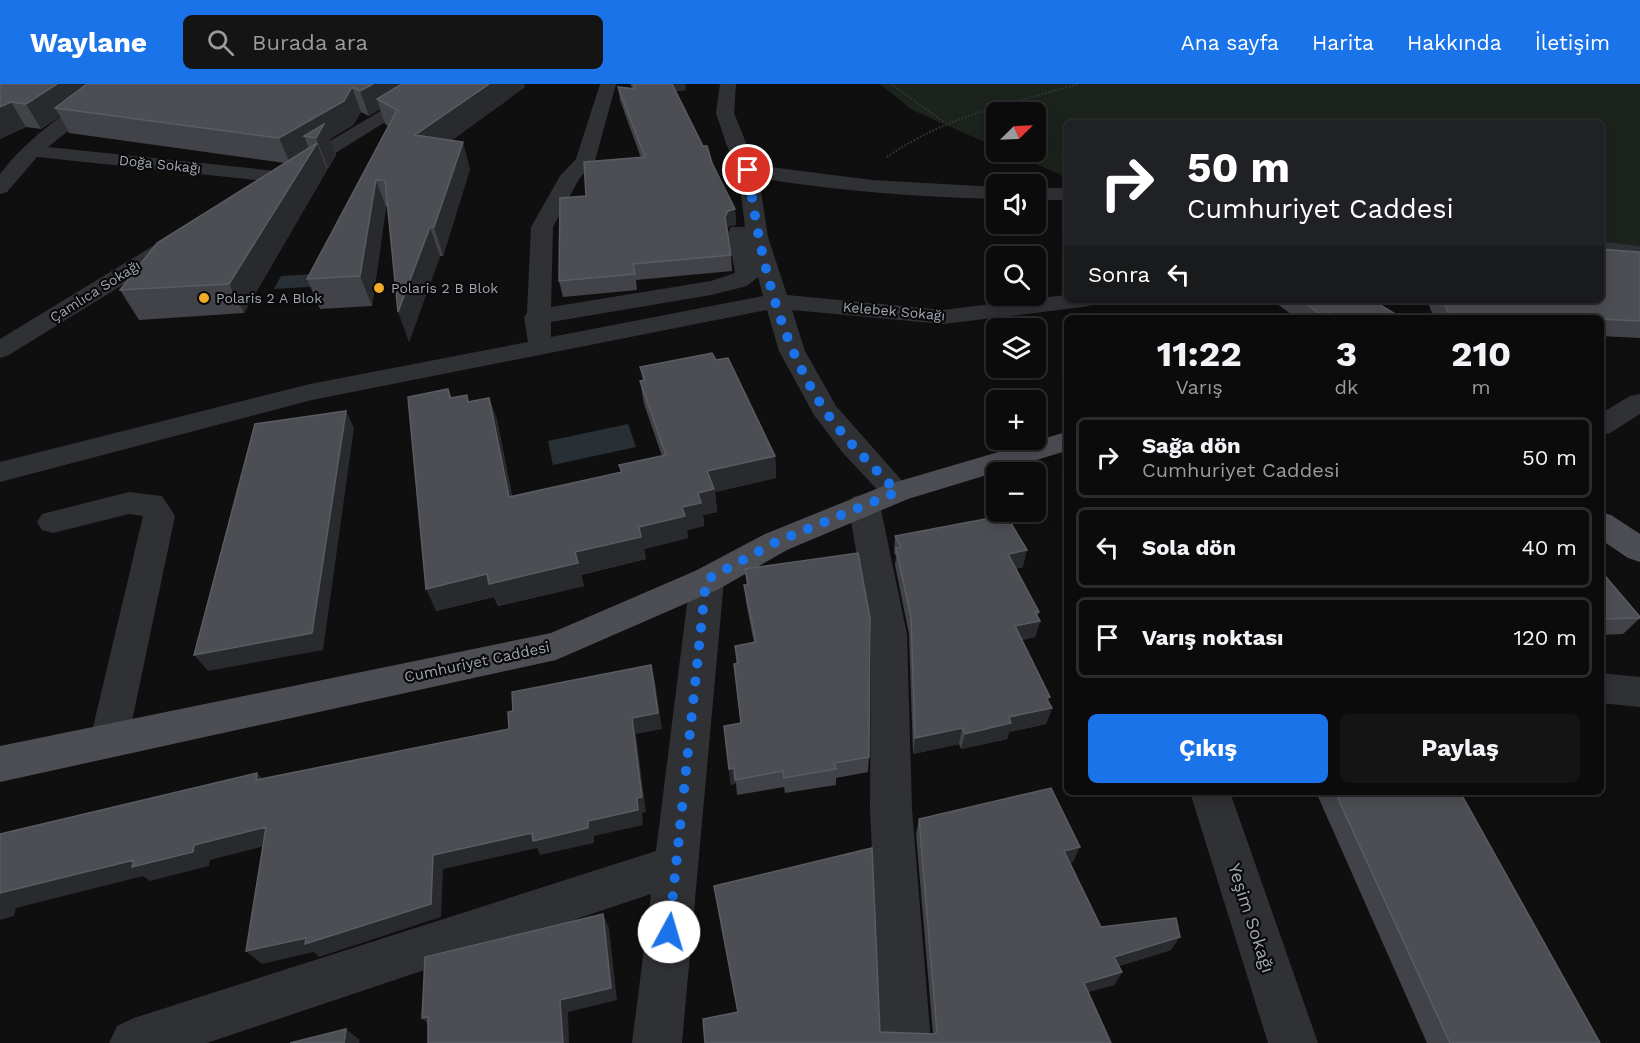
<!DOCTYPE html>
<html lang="tr">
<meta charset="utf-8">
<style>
:root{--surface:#0b0b0c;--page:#141415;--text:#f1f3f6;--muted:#9a9b9d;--line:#2b2b2d;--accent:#1a73e8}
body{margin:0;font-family:"Work Sans",sans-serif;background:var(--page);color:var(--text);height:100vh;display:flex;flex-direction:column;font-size:22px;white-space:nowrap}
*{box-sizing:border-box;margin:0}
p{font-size:20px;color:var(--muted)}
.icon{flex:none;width:33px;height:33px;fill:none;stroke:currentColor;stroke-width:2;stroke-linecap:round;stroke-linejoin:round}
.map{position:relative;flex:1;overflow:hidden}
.drawer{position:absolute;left:1064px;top:231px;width:540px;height:480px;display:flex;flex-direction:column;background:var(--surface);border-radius:9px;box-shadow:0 3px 15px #0003,0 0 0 2px var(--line)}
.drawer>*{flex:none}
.top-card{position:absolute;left:1064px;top:36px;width:540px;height:183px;border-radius:9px;box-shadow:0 3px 15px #0003,0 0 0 2px var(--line);background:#202124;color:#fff;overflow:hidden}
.needle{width:39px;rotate:66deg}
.controls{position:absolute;left:986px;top:18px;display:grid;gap:12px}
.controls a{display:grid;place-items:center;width:60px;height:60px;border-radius:9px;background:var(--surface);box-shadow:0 3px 15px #0003,0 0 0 2px var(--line);font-size:30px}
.pin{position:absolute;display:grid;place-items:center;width:51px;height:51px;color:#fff;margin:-26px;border:3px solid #fff;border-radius:50%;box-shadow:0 2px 6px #0007}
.me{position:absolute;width:66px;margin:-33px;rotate:6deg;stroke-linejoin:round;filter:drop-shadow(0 0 4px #0008)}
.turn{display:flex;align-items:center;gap:21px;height:126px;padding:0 24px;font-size:27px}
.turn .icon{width:78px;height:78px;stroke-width:2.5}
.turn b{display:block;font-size:42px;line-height:51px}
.then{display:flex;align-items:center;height:57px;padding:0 24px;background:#0003;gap:12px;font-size:22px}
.eta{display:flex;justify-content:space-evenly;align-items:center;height:102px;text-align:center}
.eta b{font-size:36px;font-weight:700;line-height:42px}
.action{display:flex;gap:12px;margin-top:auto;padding:12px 24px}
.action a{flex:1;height:69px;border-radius:9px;background:var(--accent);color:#fff;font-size:24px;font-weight:700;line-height:69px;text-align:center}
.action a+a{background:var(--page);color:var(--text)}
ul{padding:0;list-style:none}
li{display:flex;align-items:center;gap:18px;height:81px;margin:0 12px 9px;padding:0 12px;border:3px solid var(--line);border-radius:9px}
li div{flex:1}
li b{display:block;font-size:22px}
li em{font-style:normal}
header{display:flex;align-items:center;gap:36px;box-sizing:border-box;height:84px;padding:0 30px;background:var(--accent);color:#fff}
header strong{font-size:28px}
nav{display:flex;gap:33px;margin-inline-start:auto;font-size:21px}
.search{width:420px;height:54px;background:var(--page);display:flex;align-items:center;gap:15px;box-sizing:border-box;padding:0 21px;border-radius:9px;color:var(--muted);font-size:22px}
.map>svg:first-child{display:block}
</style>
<header>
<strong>Waylane</strong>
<div class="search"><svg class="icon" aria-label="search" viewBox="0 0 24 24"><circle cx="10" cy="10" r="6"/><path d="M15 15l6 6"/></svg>Burada ara</div>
<nav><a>Ana sayfa</a><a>Harita</a><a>Hakkında</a><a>İletişim</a></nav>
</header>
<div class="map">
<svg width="1640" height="959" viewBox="0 0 1640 959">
<rect width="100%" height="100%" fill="#0f0f10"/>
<path fill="#1b231c" d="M880,0H1640V162L1601,157L1600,39H1066V93L1007,68H1035V28H996V63L912,26Z"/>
<path fill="#282f35" d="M331,189L324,202L274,205L281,192Z
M628,340L636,363L553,381L548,357Z"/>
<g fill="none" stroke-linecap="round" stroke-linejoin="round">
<path stroke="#36383c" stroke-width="2" stroke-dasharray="1.5 2" stroke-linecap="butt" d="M891,0L944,38
M887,73C945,32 1012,19 1079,0"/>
<path fill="#303135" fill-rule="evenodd" d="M108,0H127L48,63L286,88L288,82L426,0H446L302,90L293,91L291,97L284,99L37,73L7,108L0,110V90C28,53 70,25 108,0Z
M600,0H616L595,77L579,95L553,143L551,223L711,197L735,189L728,148L731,143H745L738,86L727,62L716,29L720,0H736L734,29L755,81L872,96L996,103V115C917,113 838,107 759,94L768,153L787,211L943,226L1066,211V216H1095L1092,221L1083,223L943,240L792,226L805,267L836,322L912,408L908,415L897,418L886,415L843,369L814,331L779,267L767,226L312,316L0,398V378L310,300L528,258L524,233L527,229L531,143L560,92L576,75ZM758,193L763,212L551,253V238L711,211L747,202Z
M1035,104H1066V116H1035Z
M179,149L187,151L190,156L187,161L9,271L0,274V255L171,151Z
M1600,157L1640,162V176L1600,171Z
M1640,310V330L1610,349L1600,352V330L1630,312Z
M129,408L162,412L175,432L128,656L123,668L109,673L95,668L90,656L143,432L129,430L53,449L42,446L37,438L42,430Z
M864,410L875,413L880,421L907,550L912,725L931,959H881L870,725L871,550L848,421L853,413Z
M707,484L719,487L724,496L682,959H632L651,810L207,959H109L117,942L134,934L656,767L690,496L695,487Z
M1600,589L1640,593V623L1600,619Z
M1190,708H1230L1318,959H1268Z"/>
<path fill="#4c4e54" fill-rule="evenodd" d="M1066,348V367L908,415L787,466L719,505L556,576L0,698V662L551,549L695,487L765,450L886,401Z
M1600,428L1611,431L1640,450V478L1628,474L1600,455Z"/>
</g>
<path fill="#424348" d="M0,0L525,3L452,56L470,85L443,172H440L409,258L387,123H386L372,222L320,225L307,195L388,42L385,40L380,25L369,32L361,28L353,41L330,55L336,71L328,85L327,84V86L244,229L139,236L120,206L285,79L69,49L60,32L41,45L26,43L0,55Z
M630,0H685L686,6L675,7L735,125L736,141L729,142L727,146L731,171L732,187L636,196L637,206L563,213L559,197L586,112L641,74L620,16L618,3L632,4Z
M1640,170V254L1600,252V234H1434L1427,216H1600Z
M1272,216H1325L1402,234H1296Z
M716,276L775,372L776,394L715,408L717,428L703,431L704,442L687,446L688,454L644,465L646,475L581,491L584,502L498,522L494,513L436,527L448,305L452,314L467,311L469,318L489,314L497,336L512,412L621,389L619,381L662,372L644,320L640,297H643L640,283Z
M895,452L1023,483L1015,485L1039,528L1037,533L1040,537L1035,553L1022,556L1052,624L1046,640L1009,648L1007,655L961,665L959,660L913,670L909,550L895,481L896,472L894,469Z
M745,485L869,673L868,688L836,694V701L785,709L784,703L737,711L736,699L731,701L729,685L741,639L735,562L754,559L746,518L744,501H747Z
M1600,486L1640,534L1623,550L1600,551Z
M1316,708H1460L1600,959H1427Z
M919,735L1073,778L1070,779L1101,843L1171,866L1119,882L1122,888L1114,901L1088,908L1111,959L880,948L933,950L916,750Z"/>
<path fill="#292a2d" d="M57,0H104L55,24L60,32L41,45L26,20Z
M373,0H411L377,15L380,25L369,32L360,7Z
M489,0H524L525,3L423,77L415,51Z
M669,0H685L686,6L670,7Z
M352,3L361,28L353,41L330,55L336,71L328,85L316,54L304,52L310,67L290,79L279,54Z
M11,18L26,43L0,55V23Z
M463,58L470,85L443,172L434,143Z
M317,59L327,86L244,229L229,200Z
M376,96L386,123L372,222L360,192Z
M735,125L736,141L729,142L726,148L725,133L728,127Z
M430,143L440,172L409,258L398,228Z
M489,314L497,336L516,436L509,413Z
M346,327L354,344L323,566L208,587L194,571Z
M775,372L776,394L715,408L717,428L703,431L704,442L687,446L688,454L644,465L646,475L581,491L584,502L498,522L494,513L436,527L426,505L639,443L682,423L698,409L707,387Z
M1027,466L1023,483L1004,487L1008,470Z
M1040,537L1035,553L1011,559L1015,542Z
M651,581L655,597L662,645L636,650L646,728L642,729L643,741L594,752V759L540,771L537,764L443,785L441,833L319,873L314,868L262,880L246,867L433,771L588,737L632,634Z
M1050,613L1046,625L1052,624L1046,640L1009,648L1007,655L961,665L965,650Z
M962,644L959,660L913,670L915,654Z
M734,684L736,699L731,701L729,685Z
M257,689L271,705L256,696Z
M266,743L280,758L210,776L209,782L150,797L143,792L16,824L14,832L0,836V809Z
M1080,763L1073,778L1058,782L1064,767Z
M603,830L609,844L617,916L568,928L569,959H563L560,916Z
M1180,853L1171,866L1106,886L1114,873Z
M1122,888L1114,901L1076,911L1084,899Z
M428,933L434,946L422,934Z
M346,945L360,956L359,959H344Z"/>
<path fill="#4c4e53" stroke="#595c62" stroke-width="1.5" d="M0,0H57L26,20L11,18L0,23Z
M87,0H373L360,7L352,3L344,17L279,54L55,24Z
M402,0H489L415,51L463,58L434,143H430L398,228L385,96H376L360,192L307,195L397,26L377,15Z
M633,0H672L703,62H707L712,79L735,125L728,127L725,133L731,171L633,180L635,190L559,197L560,114L586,112L584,78L645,73L618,3L635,5Z
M324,40L316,54L304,52Z
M317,59L229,200L120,206L157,159Z
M1600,165L1639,168L1640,170V237L1600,235V234H1450L1443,216H1600Z
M1301,216H1372L1402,234H1338L1329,228L1331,234H1325Z
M712,269L716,276L728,274L775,372L707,387L714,405L698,409L701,419L682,423L685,432L639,443L641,453L575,468L578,479L489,500L487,490L426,505L408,313L448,305L450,314L467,311L468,318L489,314L509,413L622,388L619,381L666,371L640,297L645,296L640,283Z
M346,327L312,549L194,571L255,340Z
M1006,431L1027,466L1008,470L1039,528H1035L1040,537L1015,542L1050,613L1046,614L1052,624L1009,633L1011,639L965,650L962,644L915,654L911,533L896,464L901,463L895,452Z
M858,469L870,534L869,673L834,679L836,685L784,694L783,687L735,696L734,684L729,685L724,642L741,639L734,580L738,579L735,562L756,558L744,501H748L745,485Z
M1600,486L1640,533V534L1600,535Z
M651,581L658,629L632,634L642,713L637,714L638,726L588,737V744L533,757L532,749L433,771L431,820L305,860L306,854L246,867L266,743L194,761L193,768L132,783L134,776L0,809V750L257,689L256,696L509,645L508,628L513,627L512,608Z
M1051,704L1080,763L1064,767L1101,843L1176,834L1180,853L1114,873L1122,888L1084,899L1111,959H705L703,935L738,928L714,802L872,764L880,948L934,950L937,948L919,735Z
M1335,708H1460L1600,959H1450Z
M603,830L611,904L560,916L563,959H428V933L422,934L425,873Z
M346,945L344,959H290Z"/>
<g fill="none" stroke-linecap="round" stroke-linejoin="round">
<path stroke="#1a73e8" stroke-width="10" stroke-dasharray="0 18" d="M669,848L706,496L776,458L897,408C872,381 845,356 824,325C778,255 759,169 748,86"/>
</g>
<g fill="#efac29" stroke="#0a0a0b" stroke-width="2">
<circle cx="379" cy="204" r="6"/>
<circle cx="204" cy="214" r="6"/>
</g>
<g text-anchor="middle" stroke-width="4.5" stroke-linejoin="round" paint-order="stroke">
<g font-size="14" fill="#a0a5b1" stroke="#0a0a0b">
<text transform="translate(160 80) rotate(6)" y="5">Doğa Sokağı</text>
<text transform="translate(95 207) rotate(-32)" y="5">Çamlıca Sokağı</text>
<text transform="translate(894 227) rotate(5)" y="5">Kelebek Sokağı</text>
</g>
<g font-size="14" fill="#a0a5b1" stroke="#0a0a0b" text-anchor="start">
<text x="391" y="209">Polaris 2 B Blok</text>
<text x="216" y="219">Polaris 2 A Blok</text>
</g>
<g font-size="15" fill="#a0a5b1" stroke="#0a0a0b">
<text transform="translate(477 578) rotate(-12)" y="5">Cumhuriyet Caddesi</text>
</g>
<g font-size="18" fill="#a0a5b1" stroke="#0a0a0b">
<text transform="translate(1251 834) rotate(72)" y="6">Yeşim Sokağı</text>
</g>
</g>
</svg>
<div class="controls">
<a><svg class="needle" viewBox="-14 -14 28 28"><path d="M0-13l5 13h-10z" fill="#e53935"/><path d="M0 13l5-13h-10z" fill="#9a9b9d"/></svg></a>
<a><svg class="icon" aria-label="sound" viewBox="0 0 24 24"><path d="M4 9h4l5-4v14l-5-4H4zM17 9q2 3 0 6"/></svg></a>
<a><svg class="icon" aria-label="search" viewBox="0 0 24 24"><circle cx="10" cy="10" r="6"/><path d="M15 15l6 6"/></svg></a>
<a><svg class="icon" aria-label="layers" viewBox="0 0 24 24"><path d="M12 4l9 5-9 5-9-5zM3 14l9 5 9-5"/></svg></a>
<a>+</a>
<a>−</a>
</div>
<div class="pin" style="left:748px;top:86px;background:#d93025"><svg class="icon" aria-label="arrive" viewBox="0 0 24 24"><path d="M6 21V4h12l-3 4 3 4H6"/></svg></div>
<svg class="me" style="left:669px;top:848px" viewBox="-20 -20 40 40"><circle r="19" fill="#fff"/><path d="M0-13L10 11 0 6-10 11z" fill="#1a73e8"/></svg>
<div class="top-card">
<div class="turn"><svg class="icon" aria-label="right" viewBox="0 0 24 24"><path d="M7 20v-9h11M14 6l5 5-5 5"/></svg><div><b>50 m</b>Cumhuriyet Caddesi</div></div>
<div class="then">Sonra<svg class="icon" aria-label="left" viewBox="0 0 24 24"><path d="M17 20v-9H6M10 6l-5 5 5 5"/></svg></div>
</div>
<section class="drawer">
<div class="eta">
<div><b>11:22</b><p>Varış</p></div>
<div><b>3</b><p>dk</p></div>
<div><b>210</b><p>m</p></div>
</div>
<ul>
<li><svg class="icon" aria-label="right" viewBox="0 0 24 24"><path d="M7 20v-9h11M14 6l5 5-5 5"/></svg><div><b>Sağa dön</b><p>Cumhuriyet Caddesi</p></div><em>50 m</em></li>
<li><svg class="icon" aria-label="left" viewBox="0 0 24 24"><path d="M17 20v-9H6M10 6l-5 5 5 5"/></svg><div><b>Sola dön</b></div><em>40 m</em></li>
<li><svg class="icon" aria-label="arrive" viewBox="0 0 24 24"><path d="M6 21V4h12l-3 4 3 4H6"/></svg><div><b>Varış noktası</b></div><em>120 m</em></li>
</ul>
<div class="action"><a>Çıkış</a><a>Paylaş</a></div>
</section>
</div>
